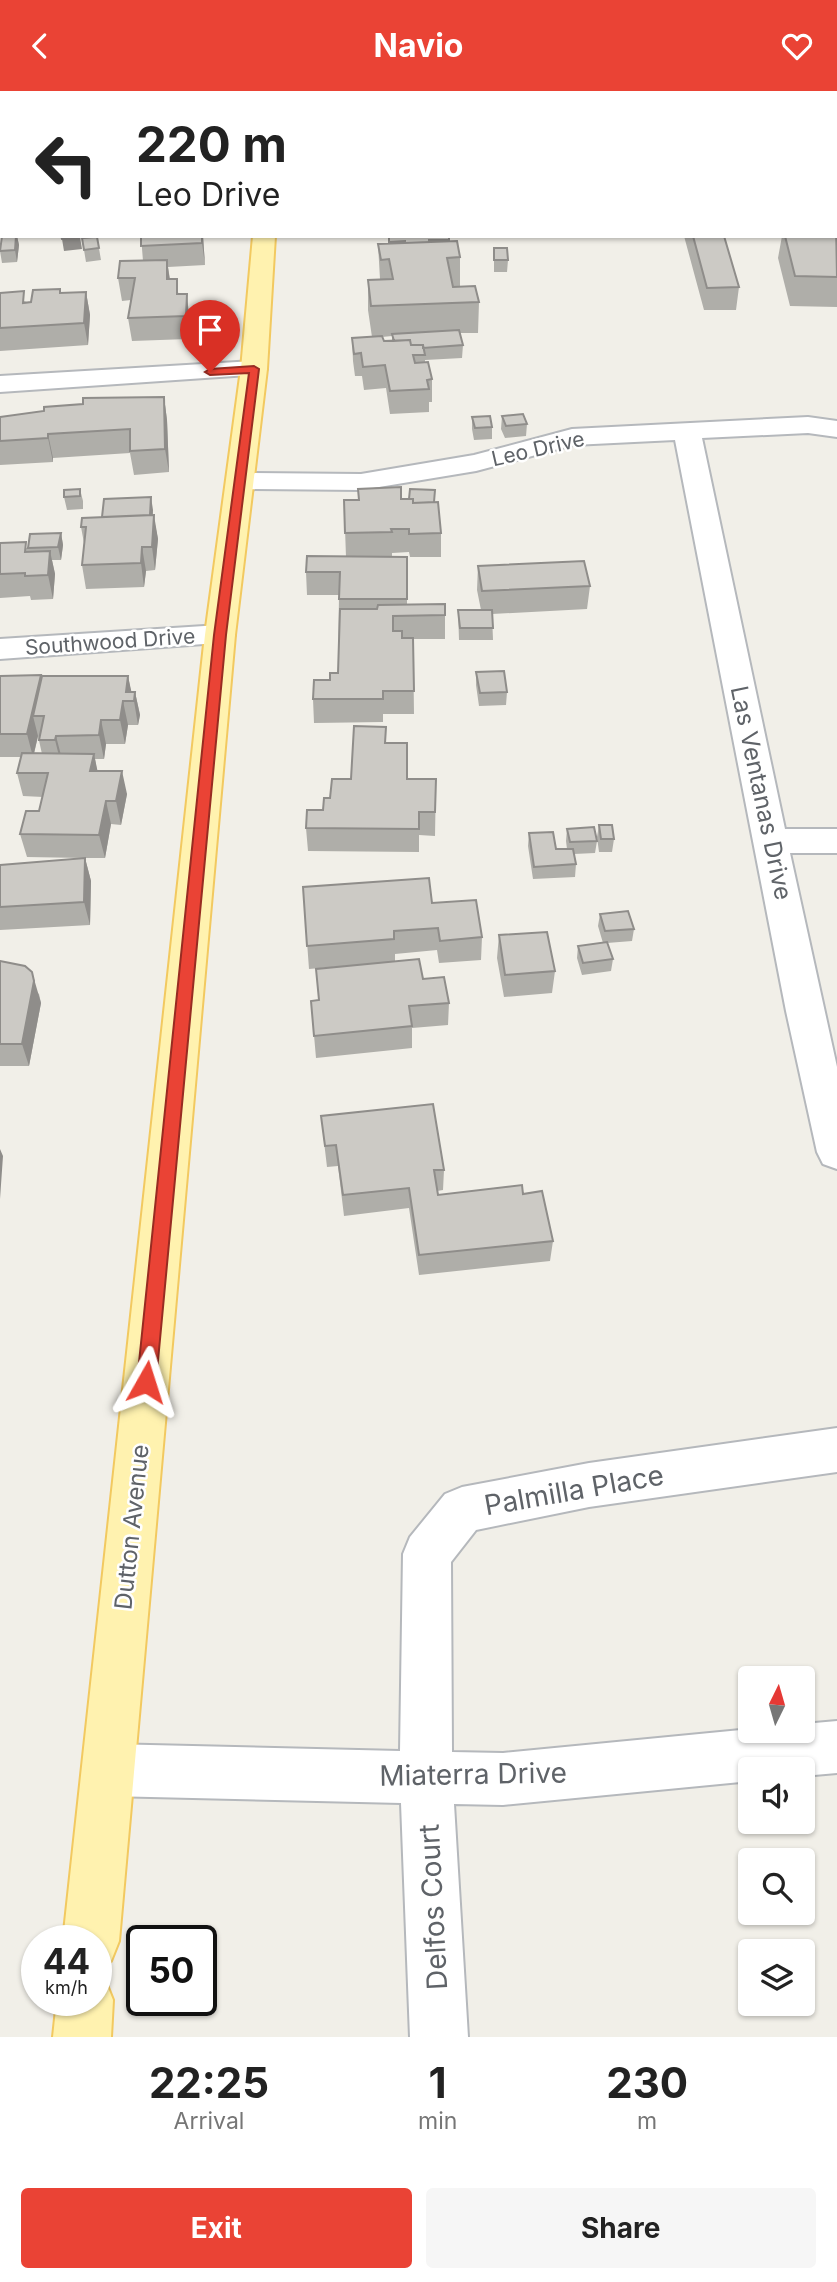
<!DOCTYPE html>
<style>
:root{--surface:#fff;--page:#f6f6f6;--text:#222;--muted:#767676;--accent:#ea4335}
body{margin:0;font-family:Inter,sans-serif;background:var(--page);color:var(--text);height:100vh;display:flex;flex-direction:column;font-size:26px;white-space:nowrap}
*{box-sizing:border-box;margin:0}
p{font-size:23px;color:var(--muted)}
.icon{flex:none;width:38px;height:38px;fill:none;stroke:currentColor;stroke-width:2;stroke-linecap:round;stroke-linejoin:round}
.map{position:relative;height:1946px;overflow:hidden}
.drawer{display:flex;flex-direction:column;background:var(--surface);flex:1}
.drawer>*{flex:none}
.hud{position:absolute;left:0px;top:0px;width:838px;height:147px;box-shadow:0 2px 5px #0004;background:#fff;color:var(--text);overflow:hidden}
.needle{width:46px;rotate:5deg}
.fabs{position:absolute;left:738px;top:1575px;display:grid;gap:14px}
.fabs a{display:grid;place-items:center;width:77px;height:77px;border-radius:7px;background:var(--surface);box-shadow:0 2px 5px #0004;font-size:35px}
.speed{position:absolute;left:21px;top:1834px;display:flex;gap:14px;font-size:35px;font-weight:700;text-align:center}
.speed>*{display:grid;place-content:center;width:91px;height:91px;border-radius:50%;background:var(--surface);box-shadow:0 2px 5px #0004;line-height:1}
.speed small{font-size:18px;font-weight:400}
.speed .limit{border:4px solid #111;border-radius:10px;background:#fff;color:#111}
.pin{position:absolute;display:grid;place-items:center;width:60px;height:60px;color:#fff;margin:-72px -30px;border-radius:50% 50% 50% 0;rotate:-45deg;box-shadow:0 0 7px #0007}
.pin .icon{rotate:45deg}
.me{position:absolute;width:77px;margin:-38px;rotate:6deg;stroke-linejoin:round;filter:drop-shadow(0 0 5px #0008)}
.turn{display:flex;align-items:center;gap:24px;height:147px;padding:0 21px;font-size:32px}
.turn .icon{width:91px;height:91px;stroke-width:2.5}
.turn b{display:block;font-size:49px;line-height:60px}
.eta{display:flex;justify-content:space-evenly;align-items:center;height:119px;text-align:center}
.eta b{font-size:42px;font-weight:700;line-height:49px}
.button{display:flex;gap:14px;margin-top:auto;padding:14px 21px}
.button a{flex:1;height:80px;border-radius:7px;background:var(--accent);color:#fff;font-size:28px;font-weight:700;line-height:80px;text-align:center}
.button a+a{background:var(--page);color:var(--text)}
header{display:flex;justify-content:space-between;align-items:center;height:91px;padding:0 21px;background:var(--accent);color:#fff;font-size:32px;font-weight:700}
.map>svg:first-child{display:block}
</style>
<header><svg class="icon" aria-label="back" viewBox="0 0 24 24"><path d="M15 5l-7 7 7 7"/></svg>Navio<svg class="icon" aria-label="heart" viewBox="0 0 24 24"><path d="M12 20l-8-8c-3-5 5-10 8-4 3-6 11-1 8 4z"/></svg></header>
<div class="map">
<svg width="837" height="1946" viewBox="0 0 837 1946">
<rect width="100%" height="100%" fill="#f1efe8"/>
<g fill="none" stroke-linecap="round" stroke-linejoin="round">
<g stroke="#b5b8bc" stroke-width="4">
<path id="minor" d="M0,72H2V84H0Z
M254,270L263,273L267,278L263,283L0,301V285Z
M808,326L837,330V346L808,342L702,347L785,738H837V762H790L837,976V1078L823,1073L817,1061L786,920L675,349L573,354L476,380L361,399L240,398L230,396L226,390L230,384L240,382L361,383L474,364L572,338Z
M220,534L231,537L235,544L231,551L0,568V548Z
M837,1337V1381L589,1416L476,1439L451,1471L452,1661L503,1662L751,1638L803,1640V1633L837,1630V1682L803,1685V1678H751V1690L503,1714L454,1713L468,1946H410L401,1712L108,1705L90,1697L82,1679L90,1661L108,1653L400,1660L403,1463L410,1446L445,1403L462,1396L589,1372Z"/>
</g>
<g stroke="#f2c960" stroke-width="4">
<path id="major" d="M271,0H291V2H271Z
M253,145H275L267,278L235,544L119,1850L111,1870L96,1875V1850H63L205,544L241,278Z
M96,1885L105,1889L113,1909L111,1946H53L57,1909H96Z"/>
</g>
<use href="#minor" fill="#fff" fill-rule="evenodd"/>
<use href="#major" fill="#fff2af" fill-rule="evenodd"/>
</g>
<path fill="#afaea9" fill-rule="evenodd" d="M210,0H239V2H210Z
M363,0H461V2H363Z
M471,0H521V2H471Z
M543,0H588V2H544Z
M0,78H2V143H0Z
M837,135V216L790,215L778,167L782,145H836Z
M2,145H17L19,154L17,171L2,172L0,160Z
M141,145H203L205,174L168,176L170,188L179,203L189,225L188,248L132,250L128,227L131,209L122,210L118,187L143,170Z
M388,145H449V150L460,166V195L479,211L478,242H459L463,254L462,267L425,269V272L432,288V311H429V321L390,323L386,297L364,299L362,285H355L353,270L352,247L372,246L368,219V189L380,188L378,153L388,152ZM392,245V250H384L382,246Z
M684,145H724L739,196L736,219H704Z
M97,146L101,169L86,171L82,147Z
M494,157L508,169L507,181H494Z
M86,201L90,224L88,254L0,260V202L27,211H31L61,202Z
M164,306L167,329L169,381L134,384L130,362L53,367V371L0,374V326L44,320L83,313Z
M502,325L527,333L526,345L505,347L501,338Z
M472,326L492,336V348L474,349L472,338Z
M80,398L83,410V418L67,419L64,406Z
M401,408L435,411L441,442V466H410L409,461L392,462V465L351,466H407V513H445V548H413L414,623H383V631L314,632L313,608L338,582L339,504H307L306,481L346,466L344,409Z
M153,419V424L158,448L155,479L146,480L144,496L86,498L82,474L84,452L81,436L102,426Z
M61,442L63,454L61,469H52L55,483L53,508L31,509L30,505L0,507V452L28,457Z
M478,475L590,495L587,518L492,523L493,549H459L458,519H481L477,499Z
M476,581L507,601L506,614L479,615L476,594Z
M41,584V588L128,585L131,601H135L140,624L138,634H128L125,653H106L104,668H95L97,680L127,703L121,734L111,733L105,767H85L91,790L90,834L0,839V774L84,767L27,766L20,743L39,720L43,706L23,705L17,682L21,666H0V585ZM38,645L42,663H34Z
M386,636V652L407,688H436L435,745L419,744V761L308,760L306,737L323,719L330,707L351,688Z
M599,734L614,748L612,761H599L597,746Z
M567,738L597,750L595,762L574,763L576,773L575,786L533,788L528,755L529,742L556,758H567L566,750Z
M303,796L432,812L482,846L481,869L439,872L437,859L395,863V870L423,888L449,912L448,934L412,937V957L316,967L311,910L319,909L355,874L309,878Z
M600,823L634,838L632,850L607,852L613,868L611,880L582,884L577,867L578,855L603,852L598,835Z
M499,844L555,880L552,902L504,906L497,867Z
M0,870L39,903L41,912L29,975H0Z
M321,1025L444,1079L443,1099L437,1100L438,1104L523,1103L553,1150L550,1170L419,1184L409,1117L344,1125L338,1075L327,1076Z"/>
<path fill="#8f8d8a" d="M128,0H141V2H128Z
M0,20H2V42H0Z
M16,145H17L19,154L17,171L15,159Z
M202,145H203L205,174L202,152Z
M80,146L82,158L64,160L62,148Z
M167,169L170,191L167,188Z
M86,201L90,224L88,254L84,232Z
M187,203L189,225L188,248L186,225Z
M164,306L167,329L169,381L165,358Z
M48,343L53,367V371L48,347Z
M151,406L153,419L151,440L149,427Z
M154,424L158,448L155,479L152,456Z
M61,442L63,454L61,469L58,456Z
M142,456L146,480L144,496L141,472Z
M50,460L55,483L53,508L48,484Z
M41,584L46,608L33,625L38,645L33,666L27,643Z
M128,585L133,608L126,601Z
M135,601L140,624L138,634L134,610Z
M123,610L128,634L125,653L120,629Z
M101,629L106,653L104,668L99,644Z
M56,645L62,668L61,673L55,649Z
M94,663L99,687L90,680Z
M122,680L127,703L121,734L116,710Z
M106,710L111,733L105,767L99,744Z
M85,767L91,790L90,834L84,811Z
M32,881L41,912L29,975L22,953Z
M0,1058L3,1065L0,1108Z"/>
<path fill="#cccac5" stroke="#8f8d8a" stroke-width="2" d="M48,0H78V2H27Z
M142,0H200L201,2H142Z
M0,5H2V20H0Z
M0,78H2V109H0Z
M836,135L837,186L795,185L785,145H836Z
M2,145H16L15,159L0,160Z
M61,145H80V146L62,148Z
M141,145H202V152L141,155Z
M389,145H449V149H429V151L405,152V150L389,151Z
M693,145H724L739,196L707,197Z
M97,146L99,157L84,159L82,147Z
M457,150L460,166L447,167L453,196L475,195L479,211L371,215L368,189L393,188L389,168L381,169L378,153Z
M494,157H507L508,169H494Z
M167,169V188H177V203H187L186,225L128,227L135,187H118L120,170Z
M60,198V202L86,201L84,232L0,237V202L24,200L23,212L31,211L33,199Z
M459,239L463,254L423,257V254H411L410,249L394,250L392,243Z
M382,245L384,250L410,249L411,254H423L425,264H413L415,272L428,271L432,288L427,289L429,298L390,300L385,274L363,276L361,262L354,263L352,247Z
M164,306L165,358L130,360V338L48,343V347L0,350V326L44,320V316L83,313V307Z
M523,323L527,333L506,335L502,325Z
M490,325L492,336L475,337L472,326Z
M401,396V408H413V412L438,411L441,442L409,443V438H391L392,441L345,442L344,409H359L358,398Z
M80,398V405L64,406V399Z
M410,398L435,399L434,411L413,412V408H409Z
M151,406L150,424L102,426L104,408Z
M154,424L152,456H142L141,472L82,474L86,436H81L82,427Z
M61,442L58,456L28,457L30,443Z
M26,451L25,461L50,460L48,484L25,485V482L0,483V452Z
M307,465L407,466V508H339L340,481H306Z
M584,470L590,495L482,500L478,475Z
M445,513V524L393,525V540H402V547H413L414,600H383V608H313L314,589H330V582H338L340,518H377L378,514Z
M458,519H492L493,537H460Z
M504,580L507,601L480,602L476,581Z
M41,584L27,643H0V585Z
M42,585H128L126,601H135L134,610H123L120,629H101L99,644L56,645L55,649H39L44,625H33Z
M354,635L386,636L385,652H407V688H436L435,721H419V738L306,737L307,719H323L324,707H330L332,688H351Z
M22,662L94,663L90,680H122L116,710H106L99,744L20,743L26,720H39L48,682H17Z
M599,734H612L614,748H601Z
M594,736L597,750L570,751L567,738Z
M553,741L556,758H573L576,773L534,776L529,742Z
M85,767L84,811L0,816V774Z
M429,787L432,812L476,809L482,846L440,850L438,837L394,840V848L307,855L303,796Z
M628,820L634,838L605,840L600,823Z
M547,841L555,880L505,884L499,844Z
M607,851L613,868L583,872L578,855Z
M419,868L423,888L444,886L449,912L409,915L412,935L314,945L311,910L319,909L316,878Z
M0,870L25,875L32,881L34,890L22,953H0Z
M433,1013L444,1079H434L438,1104L522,1094L523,1103L542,1100L553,1150L419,1164L409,1097L343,1104L336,1054L325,1055L321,1025Z"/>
<path fill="#ea4335" stroke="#982c22" stroke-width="2" d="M254,275L259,278L226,544L156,1291L153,1297L146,1300L140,1297L137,1291L214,544L249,282L210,284L205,281L210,278Z"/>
<g text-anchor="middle" stroke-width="5" stroke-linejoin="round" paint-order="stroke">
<g font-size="21" fill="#5f6368" stroke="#fff">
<text transform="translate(538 358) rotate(-13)" y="7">Leo Drive</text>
<text transform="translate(110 551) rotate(-4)" y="7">Southwood Drive</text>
</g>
<g font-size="24" fill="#5f6368" stroke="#fff">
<text transform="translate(761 702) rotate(78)" y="8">Las Ventanas Drive</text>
<text transform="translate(132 1436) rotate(-84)" y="8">Dutton Avenue</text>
</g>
<g font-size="28" fill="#5f6368" stroke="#fff">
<text transform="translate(574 1399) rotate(-10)" y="10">Palmilla Place</text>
<text transform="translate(473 1683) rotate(-1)" y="10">Miaterra Drive</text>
<text transform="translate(433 1816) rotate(-93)" y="10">Delfos Court</text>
</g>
</g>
</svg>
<div class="fabs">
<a><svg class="needle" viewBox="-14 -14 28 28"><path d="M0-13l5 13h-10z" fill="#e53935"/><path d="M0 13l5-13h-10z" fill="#767676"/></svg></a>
<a><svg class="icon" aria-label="sound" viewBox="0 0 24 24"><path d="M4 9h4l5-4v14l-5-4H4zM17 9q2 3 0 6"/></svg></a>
<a><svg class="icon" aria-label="search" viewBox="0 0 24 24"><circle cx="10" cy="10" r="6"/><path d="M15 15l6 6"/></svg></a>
<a><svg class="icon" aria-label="layers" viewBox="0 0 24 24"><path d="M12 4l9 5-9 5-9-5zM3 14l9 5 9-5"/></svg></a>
</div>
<div class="speed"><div>44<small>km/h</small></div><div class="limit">50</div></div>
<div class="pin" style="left:210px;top:281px;background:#d93025"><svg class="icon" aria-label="arrive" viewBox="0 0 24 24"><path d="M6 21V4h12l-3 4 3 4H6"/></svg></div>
<svg class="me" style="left:146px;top:1291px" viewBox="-20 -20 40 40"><path d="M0-17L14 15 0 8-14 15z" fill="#ea4335" stroke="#fff" stroke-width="4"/></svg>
<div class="hud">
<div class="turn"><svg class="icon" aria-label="left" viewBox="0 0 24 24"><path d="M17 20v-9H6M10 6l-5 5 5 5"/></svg><div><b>220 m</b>Leo Drive</div></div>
</div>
</div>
<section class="drawer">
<div class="eta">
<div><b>22:25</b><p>Arrival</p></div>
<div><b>1</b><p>min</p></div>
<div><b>230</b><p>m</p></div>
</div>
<div class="button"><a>Exit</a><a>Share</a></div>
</section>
